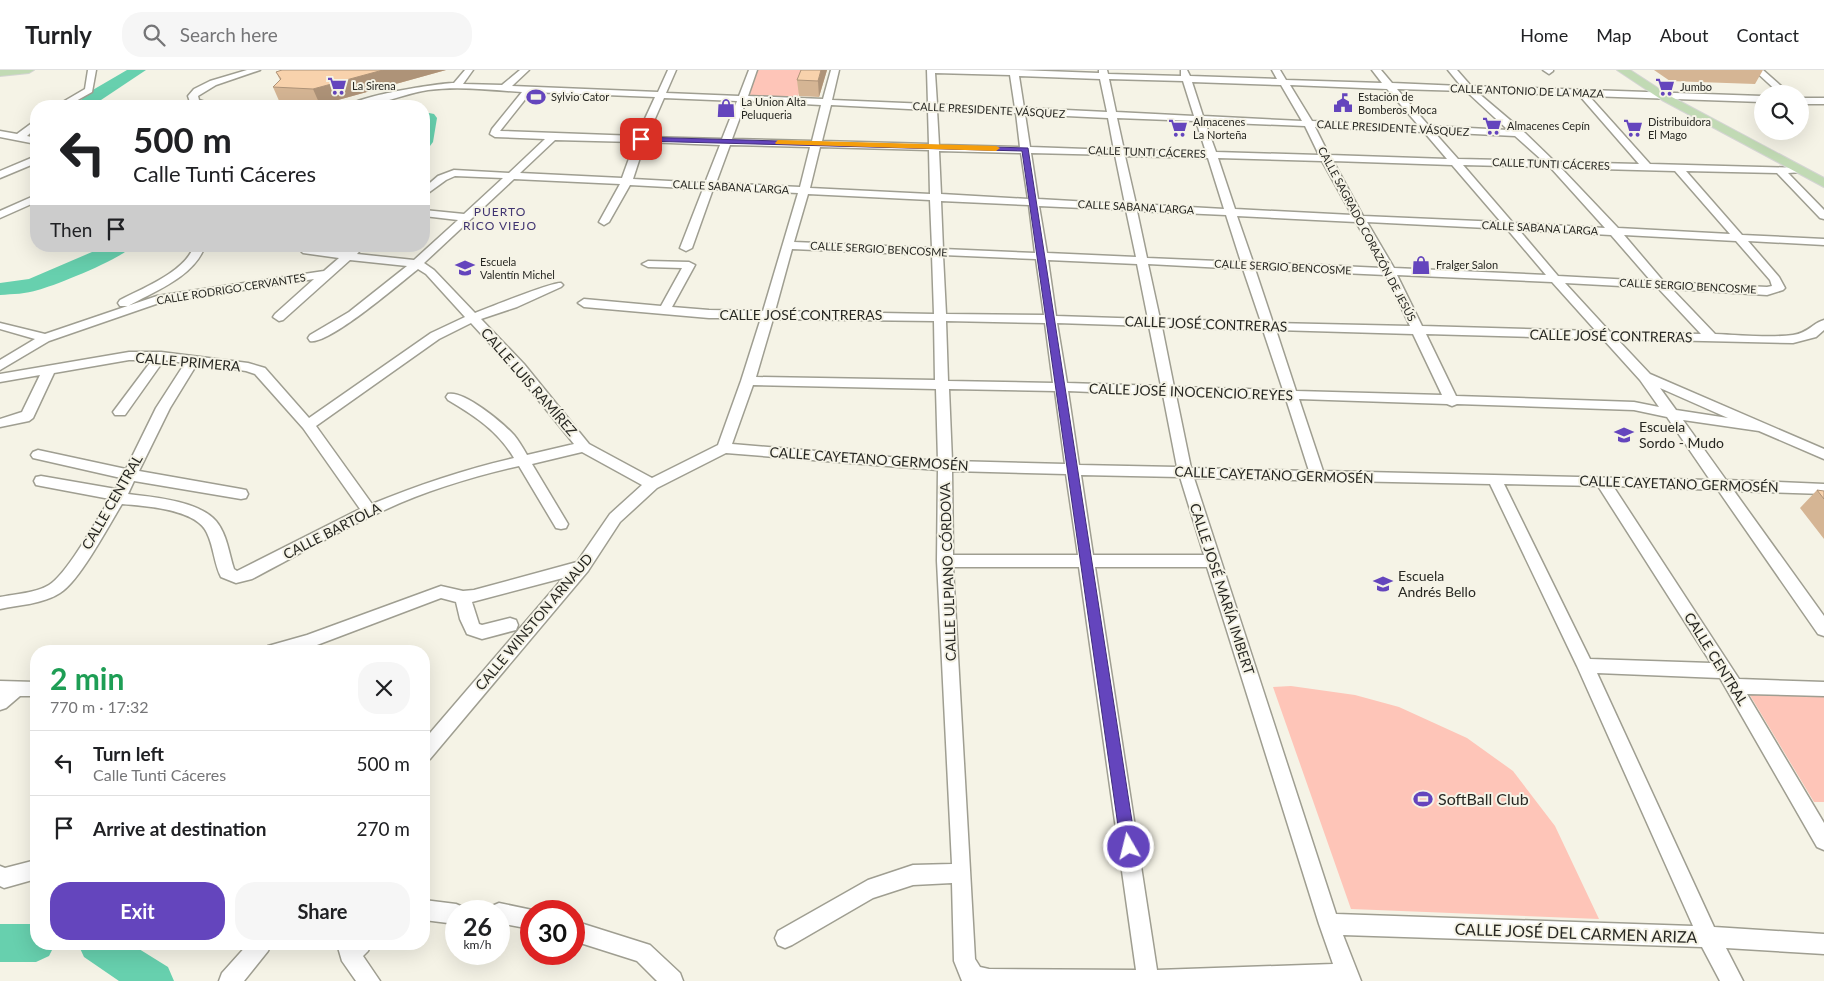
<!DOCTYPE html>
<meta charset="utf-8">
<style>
:root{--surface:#fff;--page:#f6f6f6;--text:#202124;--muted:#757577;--line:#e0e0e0;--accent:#6445bd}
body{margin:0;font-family:Lato,sans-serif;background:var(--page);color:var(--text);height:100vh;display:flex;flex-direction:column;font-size:19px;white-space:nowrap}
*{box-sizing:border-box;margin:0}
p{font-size:16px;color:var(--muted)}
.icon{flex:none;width:28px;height:28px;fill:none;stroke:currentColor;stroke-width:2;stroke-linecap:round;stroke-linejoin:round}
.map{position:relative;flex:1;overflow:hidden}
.sheet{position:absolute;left:30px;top:575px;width:400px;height:305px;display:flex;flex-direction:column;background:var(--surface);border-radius:20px;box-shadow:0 5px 20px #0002}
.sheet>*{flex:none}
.top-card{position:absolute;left:30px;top:30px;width:400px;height:152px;border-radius:20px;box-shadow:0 5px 20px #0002;background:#fff;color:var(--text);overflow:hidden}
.fabs{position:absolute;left:1754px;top:15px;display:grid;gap:10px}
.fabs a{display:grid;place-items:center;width:55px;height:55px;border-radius:50%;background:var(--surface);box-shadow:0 5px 20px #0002;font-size:25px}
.speed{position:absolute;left:445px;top:830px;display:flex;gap:10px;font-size:25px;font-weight:700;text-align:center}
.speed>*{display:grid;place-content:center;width:65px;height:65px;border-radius:50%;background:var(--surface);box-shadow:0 5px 20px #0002;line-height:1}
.speed small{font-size:12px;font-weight:400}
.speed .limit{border:8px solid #d22;background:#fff;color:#111}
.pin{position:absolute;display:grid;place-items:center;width:42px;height:42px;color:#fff;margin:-21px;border-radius:10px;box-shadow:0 2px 8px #0006}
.me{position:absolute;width:55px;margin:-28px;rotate:352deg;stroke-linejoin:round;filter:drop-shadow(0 0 4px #0008)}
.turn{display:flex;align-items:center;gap:18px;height:105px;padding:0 20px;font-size:22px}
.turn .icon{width:65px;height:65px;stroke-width:2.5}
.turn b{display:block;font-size:35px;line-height:42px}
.then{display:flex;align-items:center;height:48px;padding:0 20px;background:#0003;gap:10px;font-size:19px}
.round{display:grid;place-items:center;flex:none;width:52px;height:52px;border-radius:20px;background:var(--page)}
.overview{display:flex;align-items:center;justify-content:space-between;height:85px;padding:0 20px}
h1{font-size:30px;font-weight:700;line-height:38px;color:#1e9e55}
.action{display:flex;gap:10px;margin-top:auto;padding:10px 20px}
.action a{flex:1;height:58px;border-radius:20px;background:var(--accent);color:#fff;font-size:20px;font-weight:700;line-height:58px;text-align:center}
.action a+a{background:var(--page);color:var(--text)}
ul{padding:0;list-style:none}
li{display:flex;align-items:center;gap:15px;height:65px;padding:0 20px;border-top:1px solid var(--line)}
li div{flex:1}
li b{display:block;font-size:19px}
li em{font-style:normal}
header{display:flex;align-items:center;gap:30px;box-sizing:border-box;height:70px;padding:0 25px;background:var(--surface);border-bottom:1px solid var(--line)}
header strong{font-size:24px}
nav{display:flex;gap:28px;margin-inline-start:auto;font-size:18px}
.search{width:350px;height:45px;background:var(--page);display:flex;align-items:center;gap:12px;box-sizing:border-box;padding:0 18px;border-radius:20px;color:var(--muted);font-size:19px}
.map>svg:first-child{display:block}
</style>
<header>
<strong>Turnly</strong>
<div class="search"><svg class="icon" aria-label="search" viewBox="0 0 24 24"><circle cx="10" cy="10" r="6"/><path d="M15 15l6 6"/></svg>Search here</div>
<nav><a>Home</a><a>Map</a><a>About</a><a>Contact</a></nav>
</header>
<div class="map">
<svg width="1824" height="911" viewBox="0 0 1824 911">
<rect width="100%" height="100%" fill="#f5f3e6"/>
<path fill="#fec5b8" d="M757,0H807L797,29L746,27Z
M1291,616L1355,625L1399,637L1467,668L1513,701L1555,756L1599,849L1351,839L1273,617Z
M1748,622L1824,623V732H1814Z"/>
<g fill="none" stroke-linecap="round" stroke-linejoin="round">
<path fill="#67d0ae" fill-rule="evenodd" d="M127,0H146L92,36H74L91,21Z
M424,42L434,44L437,48L433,72L430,76L424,77Z
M106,176H132C124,188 54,216 38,220C26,224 13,224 0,225V213L29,209Z
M0,854H36V874H55L49,886L36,892H0Z
M78,874H131L168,897L174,911H119L84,887Z"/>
<g stroke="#9f9e91" stroke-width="3">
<path id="minor" d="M88,0H96L92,22L67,36H56L85,19Z
M247,0H260L216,15L198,26L199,30L211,34L212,36H199L190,32L188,26L194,19L210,11Z
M465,0H473L463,14L502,15L520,0H529L512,16L658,22L668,0H676L666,23L739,26L749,0H757L748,26L823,29L831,0H839L832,30L928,34L927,0H1018L1099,3V0H1107L1108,4L1181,6V0H1187L1190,6L1277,9L1272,0H1280L1286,10L1382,13L1372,0H1381L1392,13L1461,16L1448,0H1457L1471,16L1762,26V32L1589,26L1650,94L1802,98V102L1788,103L1824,140V149L1820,148L1777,103L1686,101L1742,165L1824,169V175L1748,171L1779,207L1785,218L1783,220L1767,225L1672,219L1715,264C1739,265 1770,268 1793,265C1808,263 1813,253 1824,250V260L1816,267L1793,273L1617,269L1650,304L1824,379V389L1759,361L1683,350L1726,410L1824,414V424L1734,421L1824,546V566L1818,564L1718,420L1613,416L1739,609L1824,612V626L1747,624L1824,753V780L1817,777L1720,608L1597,603L1714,857L1824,864V884L1726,878L1743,911H1720L1702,877L1343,865L1361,911H962L954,891L952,813L913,815L873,828L792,875L785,878L778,875L775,868L778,861L868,810L913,795L952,794L937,491L938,400L726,383L657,418L620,452L588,501L430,689L424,691V670L563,508L472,532L479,554L482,555L510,548L516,550L518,555L516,560L482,569L467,564L460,549L456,532L441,528L309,578L297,581H266L268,576L307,565L441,516L463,521L474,520L577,492L610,444L642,415L582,382L532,394L568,454L566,458L561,459L556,458L519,396C470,407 419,423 374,445C332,465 292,488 252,509L236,513L221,507C214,494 214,477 207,463C197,439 145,436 122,434C109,455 79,512 60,523C43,534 19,535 0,539V527C15,524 36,523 49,515C68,503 97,449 110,429L41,416L36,415L34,411L36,407L41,406L116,419L121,408L33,388L31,385L33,382L38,380L126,399L156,338L185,293L164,290L125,345H115L113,342L152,290H129L54,303L33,348L29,351L0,357V349L22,342L40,305L0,312V304L129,282H161L248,293L265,298L309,348L431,263L465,247L426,204L418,199C400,213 329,275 310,271L308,268L310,265L349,242L407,196L350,190L283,250L279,251L273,247L275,244L314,209L159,233L49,271L0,300V290L35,269L0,259V253L45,264L157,226L324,201L339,188L303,183L301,181L307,178L345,182L352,176H364L357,184L414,190L458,150L424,146V140L464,144L503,108L455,106L446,110L424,126V118L438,106L454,100L509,103L545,69L495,67L490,64L492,59L522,22C491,20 459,16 428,20C402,24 375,38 348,36C362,25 435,14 454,13ZM935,3L1010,5L1015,38L937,34ZM1019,6L1100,9L1107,42L1024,38ZM1109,9L1183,11L1194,46L1116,42ZM1192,12L1281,15L1302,51L1203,46ZM1290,15L1387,19L1419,56L1312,51ZM1397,19L1466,21L1508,60L1429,56ZM531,22L655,27L637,66L500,61ZM1477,22L1579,25L1639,94L1555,92L1523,61ZM664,28L737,31L722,69L647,67ZM746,31L821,35L812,71L732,69ZM831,35L928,40L929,74L822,71ZM937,40L1016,43L1020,77L939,75ZM1025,44L1108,48L1114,80L1030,77ZM1117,48L1196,51L1206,82L1124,80ZM1205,52L1305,56L1319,85L1216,82ZM1315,57L1424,62L1447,89L1329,85ZM1434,62L1515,66L1543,91L1458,89ZM555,70L635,72L622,108L520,103ZM645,72L720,75L705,113L633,109ZM730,75L810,77L800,117L716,113ZM820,77L929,80L930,124L810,118ZM939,81L1021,83L1028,129L941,124ZM1031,83L1115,85L1125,134L1038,129ZM1125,86L1208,88L1224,139L1136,134ZM1218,88L1322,91L1352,145L1235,139ZM1333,91L1452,95L1501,152L1363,146ZM1463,95L1550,97L1605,158L1513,153ZM1561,98L1675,101L1730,164L1618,158ZM514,109L620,114L599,152L604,155L609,152L630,115L703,119L680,178L686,181L692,178L713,119L798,123L763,241L709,240L672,237L695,195L689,192L648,191L642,194L648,197L682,198L661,236L584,229L578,233L584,237L709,248H761L741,311L718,375L652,408L589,374L524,294L481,249L517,237L561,217L563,215L561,213C554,211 488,238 475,243L434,200L424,193ZM808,124L930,130L932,178L794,172ZM941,131L1029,135L1035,183L943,179ZM1039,136L1126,140L1136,187L1047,183ZM1137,141L1226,145L1241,192L1147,188ZM1237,146L1356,152L1382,198L1253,192ZM1367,152L1507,159L1546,205L1394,198ZM1519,160L1611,165L1651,211L1558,206ZM1624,165L1736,171L1770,210L1772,216L1767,217L1664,212ZM792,179L932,185L934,244L775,241ZM943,185L1036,189L1044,245L946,244ZM1048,190L1137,194L1148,249L1056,246ZM1148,194L1243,199L1261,252L1160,249ZM1255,199L1386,205L1410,256L1273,253ZM1397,205L1552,212L1596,261L1422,256ZM1565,213L1658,218L1701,264L1610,262ZM773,249L934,251L935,310L756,307ZM946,251L1045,253L1053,313L948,311ZM471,253L514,300L574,374L527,385C523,378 519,371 514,365C503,353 464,320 448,324L446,327L448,330C475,346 498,361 514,388C466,399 418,415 372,434L316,356L439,269ZM1057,253L1149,256L1161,316L1067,313ZM1162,257L1263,260L1283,320L1174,317ZM1276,260L1413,264L1442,325L1296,321ZM1426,264L1603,269L1640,310L1659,337L1634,332L1456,326ZM197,294L246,301L255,304L303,358L360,439L237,501L234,499C229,484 227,464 216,451C199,431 153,427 128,424L134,411L241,429L246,428L248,424L246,420L241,419L139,401L170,338ZM753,315L936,319L938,391L732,374ZM1660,318L1728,348L1676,340ZM949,319L1055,321L1065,394L952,391ZM1068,321L1163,325L1177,397L1079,395ZM1176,325L1286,329L1309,401L1191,398ZM1299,329L1447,334L1452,336L1457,334L1634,340L1667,347L1710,410L1323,401ZM952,401L1066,404L1078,485H953ZM1081,405L1180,407L1204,485H1093ZM1194,408L1490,414L1577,596L1693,856L1336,844ZM1504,414L1598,416L1711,593L1590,589ZM953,497H1079L1136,900L989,899L980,897L975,889ZM1095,497H1207L1319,854L1333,894L1157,900Z
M1543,0H1553V1L1549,4Z
M1754,0H1763L1790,24H1780Z
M1800,28H1824V34H1800Z
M36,50V58L27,66L36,68V74L0,67V61L17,64Z
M36,86V93L0,108V101Z
M36,125V132L0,148V141Z
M194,176H205C194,207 155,221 128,236H120L118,233L120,230C143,218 185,202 194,176Z
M0,611L36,612V626H20L6,638L0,640Z
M36,790V809L4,818L0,816V796L5,798Z
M424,830L456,834L463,837L465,841H456V854L424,850Z
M499,833L537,841H531V859L499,853V841H490L492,836Z
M574,851L650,875L680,903L683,911H657L637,891L574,871Z
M248,874H271L268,881L244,911H219L222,903Z
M337,874H371L368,881L363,886L380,911H356L342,891Z"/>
</g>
<g stroke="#d4d4d3" stroke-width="2">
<path id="major" d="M0,0H34L29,3L0,6Z
M1617,0H1630L1670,26L1824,108V117L1662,30Z"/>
</g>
<use href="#minor" fill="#fff" fill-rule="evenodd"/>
<use href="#major" fill="#c1dab4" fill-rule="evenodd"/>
</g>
<path fill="#d5b594" d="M282,0H446L320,35L280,33L273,17L280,10L276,2Z
M801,0H827L819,27L799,26L797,10Z
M1654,0H1763L1755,14L1670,11Z
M1817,420L1824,421V469L1800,438Z"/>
<path fill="#ae9378" d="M383,0H446L320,35L313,19Z
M821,0H827L819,27L818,11Z"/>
<path fill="#f8d2ac" stroke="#ae9378" d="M282,0H383L313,19L273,17L281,9L276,2Z
M801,0H821L818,11L797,10Z
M1817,420L1824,421V429Z"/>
<path fill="#6445bd" stroke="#412d7b" d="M638,67L1028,78L1136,777L1134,782L1129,784L1123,782L1121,777L1022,81L641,71L637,69Z"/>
<path fill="#f59e0b" d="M778,70L996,76L1000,78L996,81L776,74L775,73Z"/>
<defs>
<g id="supermarket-bare" transform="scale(1.5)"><path d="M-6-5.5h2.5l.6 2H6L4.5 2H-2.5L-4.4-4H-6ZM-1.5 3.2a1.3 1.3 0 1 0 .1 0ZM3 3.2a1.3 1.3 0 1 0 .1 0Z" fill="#6445bd" stroke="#f5f3e6" stroke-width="2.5" paint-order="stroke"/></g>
<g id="stadium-bare" transform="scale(1.5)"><path d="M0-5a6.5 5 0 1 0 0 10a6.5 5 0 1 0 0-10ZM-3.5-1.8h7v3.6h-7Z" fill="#6445bd" stroke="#f5f3e6" stroke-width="2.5" paint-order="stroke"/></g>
<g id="civic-bare" transform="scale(1.5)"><path d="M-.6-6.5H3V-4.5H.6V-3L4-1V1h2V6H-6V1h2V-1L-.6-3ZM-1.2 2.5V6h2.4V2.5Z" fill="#6445bd" stroke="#f5f3e6" stroke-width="2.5" paint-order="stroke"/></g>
<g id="shop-bare" transform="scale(1.5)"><path d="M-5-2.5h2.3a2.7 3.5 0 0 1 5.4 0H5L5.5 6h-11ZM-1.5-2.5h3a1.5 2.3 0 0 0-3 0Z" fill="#6445bd" stroke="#f5f3e6" stroke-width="2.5" paint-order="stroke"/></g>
<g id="school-bare" transform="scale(1.5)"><path d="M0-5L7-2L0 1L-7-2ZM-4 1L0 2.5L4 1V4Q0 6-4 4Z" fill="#6445bd" stroke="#f5f3e6" stroke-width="2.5" paint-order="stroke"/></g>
</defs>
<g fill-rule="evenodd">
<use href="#supermarket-bare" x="337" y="16"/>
<use href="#supermarket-bare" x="1665" y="17"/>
<use href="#stadium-bare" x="536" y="27"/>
<use href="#civic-bare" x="1343" y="33"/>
<use href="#shop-bare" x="726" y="38"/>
<use href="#supermarket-bare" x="1492" y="56"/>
<use href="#supermarket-bare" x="1178" y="58"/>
<use href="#supermarket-bare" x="1633" y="58"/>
<use href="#shop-bare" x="1421" y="195"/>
<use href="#school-bare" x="465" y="198"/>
<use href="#school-bare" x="1624" y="365"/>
<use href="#school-bare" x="1383" y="514"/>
<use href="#stadium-bare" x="1423" y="729"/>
</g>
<g text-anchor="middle" stroke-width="4" stroke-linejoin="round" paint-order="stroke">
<g font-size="11" fill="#282823" stroke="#f5f3e6" text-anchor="start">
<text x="352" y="20">La Sirena</text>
<text x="1680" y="21">Jumbo</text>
<text x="551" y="31">Sylvio Cator</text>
<text x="1358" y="31">Estación de<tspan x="1358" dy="13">Bomberos Moca</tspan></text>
<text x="741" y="36">La Union Alta<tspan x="741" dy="13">Peluqueria</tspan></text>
<text x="1193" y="56">Almacenes<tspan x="1193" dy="13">La Norteña</tspan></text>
<text x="1648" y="56">Distribuidora<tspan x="1648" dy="13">El Mago</tspan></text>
<text x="1507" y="60">Almacenes Cepín</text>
<text x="480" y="196">Escuela<tspan x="480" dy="13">Valentín Michel</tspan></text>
<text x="1436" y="199">Fralger Salon</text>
</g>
<g font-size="11" fill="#282823" stroke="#f5f3e6">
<text transform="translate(1527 21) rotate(2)" y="4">CALLE ANTONIO DE LA MAZA</text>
<text transform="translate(989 40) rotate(3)" y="4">CALLE PRESIDENTE VÁSQUEZ</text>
<text transform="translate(1393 58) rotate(3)" y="4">CALLE PRESIDENTE VÁSQUEZ</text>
<text transform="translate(1147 82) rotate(2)" y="4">CALLE TUNTI CÁCERES</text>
<text transform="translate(1551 94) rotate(2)" y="4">CALLE TUNTI CÁCERES</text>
<text transform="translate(731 117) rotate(3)" y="4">CALLE SABANA LARGA</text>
<text transform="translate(1136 137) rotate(3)" y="4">CALLE SABANA LARGA</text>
<text transform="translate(1540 158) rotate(3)" y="4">CALLE SABANA LARGA</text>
<text transform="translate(1367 164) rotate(62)" y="4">CALLE SAGRADO CORAZÓN DE JESÚS</text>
<text transform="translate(879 179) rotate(3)" y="4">CALLE SERGIO BENCOSME</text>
<text transform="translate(1283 197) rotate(3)" y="4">CALLE SERGIO BENCOSME</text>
<text transform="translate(1688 216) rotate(3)" y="4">CALLE SERGIO BENCOSME</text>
<text transform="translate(231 219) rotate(-9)" y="4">CALLE RODRIGO CERVANTES</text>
</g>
<g font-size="12" letter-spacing="1" fill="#403470" stroke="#f5f3e6">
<text x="500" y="146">PUERTO<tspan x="500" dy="14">RICO VIEJO</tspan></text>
</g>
<g font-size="14" fill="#282823" stroke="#f5f3e6">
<text x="801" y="250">CALLE JOSÉ CONTRERAS</text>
<text transform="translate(1206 254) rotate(2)" y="5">CALLE JOSÉ CONTRERAS</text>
<text transform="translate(1611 266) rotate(1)" y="5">CALLE JOSÉ CONTRERAS</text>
<text transform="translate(188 292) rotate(5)" y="5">CALLE PRIMERA</text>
<text transform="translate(529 312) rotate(49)" y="5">CALLE LUIS RAMÍREZ</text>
<text transform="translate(1191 322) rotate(2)" y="5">CALLE JOSÉ INOCENCIO REYES</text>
<text transform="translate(869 389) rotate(4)" y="5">CALLE CAYETANO GERMOSÉN</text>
<text transform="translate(1274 405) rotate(2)" y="5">CALLE CAYETANO GERMOSÉN</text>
<text transform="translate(1679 414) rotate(2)" y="5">CALLE CAYETANO GERMOSÉN</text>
<text transform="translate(112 432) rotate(-60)" y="5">CALLE CENTRAL</text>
<text transform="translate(332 461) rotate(-27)" y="5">CALLE BARTOLA</text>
<text transform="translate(948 502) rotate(-92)" y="5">CALLE ULPIANO CÓRDOVA</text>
<text transform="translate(1222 519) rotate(72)" y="5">CALLE JOSÉ MARÍA IMBERT</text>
<text transform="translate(534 552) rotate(-50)" y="5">CALLE WINSTON ARNAUD</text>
<text transform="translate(1716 589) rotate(58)" y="5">CALLE CENTRAL</text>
</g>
<g font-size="14" fill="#282823" stroke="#f5f3e6" text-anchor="start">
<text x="1639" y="362">Escuela<tspan x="1639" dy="16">Sordo - Mudo</tspan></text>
<text x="1398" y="511">Escuela<tspan x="1398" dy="16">Andrés Bello</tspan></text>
</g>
<g font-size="16" fill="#282823" stroke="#f5f3e6" text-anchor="start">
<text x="1438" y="735">SoftBall Club</text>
</g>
<g font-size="16" fill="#282823" stroke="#f5f3e6">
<text transform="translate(1576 863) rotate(2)" y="6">CALLE JOSÉ DEL CARMEN ARIZA</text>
</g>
</g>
</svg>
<div class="fabs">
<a><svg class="icon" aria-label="search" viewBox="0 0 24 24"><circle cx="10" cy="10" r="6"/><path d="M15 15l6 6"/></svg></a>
</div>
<div class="speed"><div>26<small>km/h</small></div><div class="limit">30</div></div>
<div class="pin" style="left:641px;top:69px;background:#d93025"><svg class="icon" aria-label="arrive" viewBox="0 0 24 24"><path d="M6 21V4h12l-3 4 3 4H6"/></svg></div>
<svg class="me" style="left:1129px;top:777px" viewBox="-20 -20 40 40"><circle r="17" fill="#6445bd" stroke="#fff" stroke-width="3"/><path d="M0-11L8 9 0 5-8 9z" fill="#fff"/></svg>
<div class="top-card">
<div class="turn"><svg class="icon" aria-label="left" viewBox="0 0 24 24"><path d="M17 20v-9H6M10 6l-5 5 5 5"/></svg><div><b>500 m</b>Calle Tunti Cáceres</div></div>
<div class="then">Then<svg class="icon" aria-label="arrive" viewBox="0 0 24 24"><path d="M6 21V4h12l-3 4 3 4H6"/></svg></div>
</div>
<section class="sheet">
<div class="overview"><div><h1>2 min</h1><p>770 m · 17:32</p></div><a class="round"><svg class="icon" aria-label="close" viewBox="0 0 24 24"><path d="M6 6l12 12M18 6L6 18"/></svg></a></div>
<ul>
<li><svg class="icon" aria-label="left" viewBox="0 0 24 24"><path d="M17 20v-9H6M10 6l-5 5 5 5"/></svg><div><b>Turn left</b><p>Calle Tunti Cáceres</p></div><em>500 m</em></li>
<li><svg class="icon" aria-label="arrive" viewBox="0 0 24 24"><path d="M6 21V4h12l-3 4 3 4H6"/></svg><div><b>Arrive at destination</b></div><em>270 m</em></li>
</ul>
<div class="action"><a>Exit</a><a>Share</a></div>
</section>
</div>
